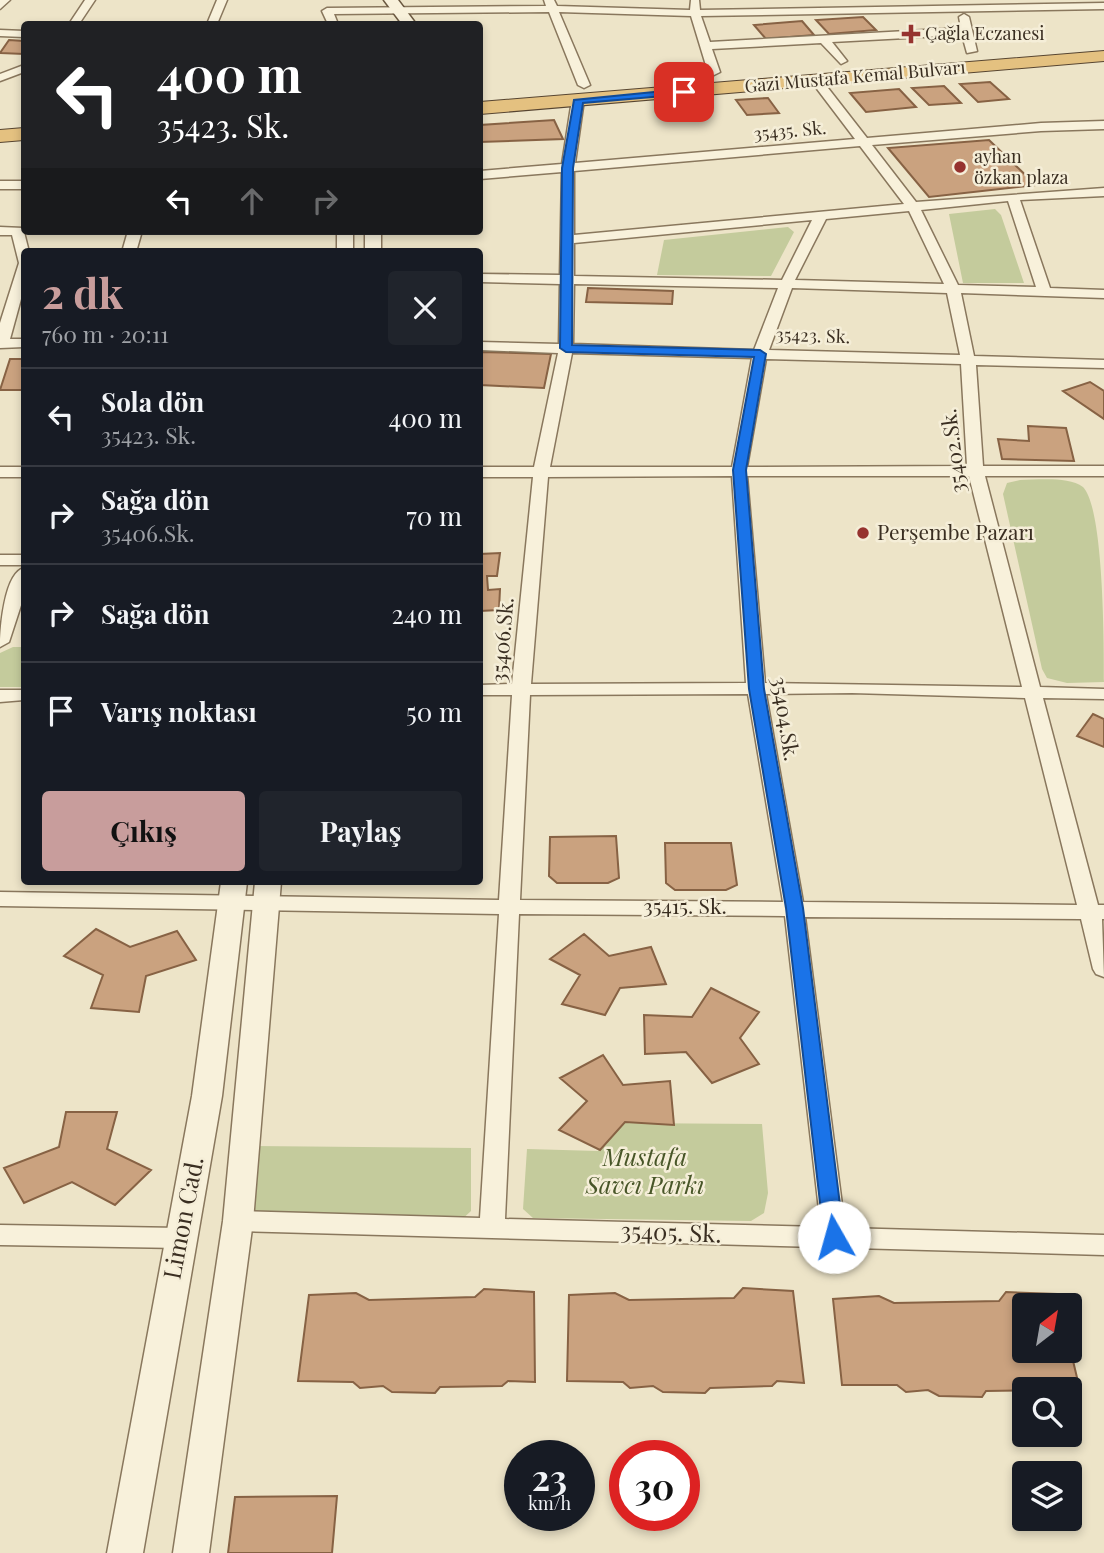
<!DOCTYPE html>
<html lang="tr">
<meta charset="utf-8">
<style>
:root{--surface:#171b24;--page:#20242c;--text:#f1f3f6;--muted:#9ea1a6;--line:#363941;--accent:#c89d9c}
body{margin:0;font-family:"Playfair Display",serif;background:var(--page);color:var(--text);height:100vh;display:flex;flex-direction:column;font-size:26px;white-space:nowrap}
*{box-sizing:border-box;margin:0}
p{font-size:23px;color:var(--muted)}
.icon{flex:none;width:38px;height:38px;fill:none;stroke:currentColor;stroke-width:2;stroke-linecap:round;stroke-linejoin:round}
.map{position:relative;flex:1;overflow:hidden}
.side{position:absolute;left:21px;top:248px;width:462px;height:637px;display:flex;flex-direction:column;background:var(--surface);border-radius:7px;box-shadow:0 4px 10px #0003}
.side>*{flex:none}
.guide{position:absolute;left:21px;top:21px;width:462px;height:214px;border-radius:7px;box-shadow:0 4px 10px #0003;background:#202124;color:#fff;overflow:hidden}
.needle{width:46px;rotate:31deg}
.buttons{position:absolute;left:1012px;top:1293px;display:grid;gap:14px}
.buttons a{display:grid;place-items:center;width:70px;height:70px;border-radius:7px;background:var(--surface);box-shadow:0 4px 10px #0003;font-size:35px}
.speed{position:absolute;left:504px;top:1440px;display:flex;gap:14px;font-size:35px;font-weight:700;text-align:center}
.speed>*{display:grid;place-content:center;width:91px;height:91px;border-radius:50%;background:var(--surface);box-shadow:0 4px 10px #0003;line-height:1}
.speed small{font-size:18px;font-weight:400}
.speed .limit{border:10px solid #d22;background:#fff;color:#111}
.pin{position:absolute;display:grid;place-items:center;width:60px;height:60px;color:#fff;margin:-30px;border-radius:14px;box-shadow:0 4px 10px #0006}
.me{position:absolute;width:77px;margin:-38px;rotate:353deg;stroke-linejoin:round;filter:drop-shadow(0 0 5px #0008)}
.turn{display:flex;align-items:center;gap:24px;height:147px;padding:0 21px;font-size:32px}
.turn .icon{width:91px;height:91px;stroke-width:2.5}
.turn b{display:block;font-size:49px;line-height:60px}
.lanes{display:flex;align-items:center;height:66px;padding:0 21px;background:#0003;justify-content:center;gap:35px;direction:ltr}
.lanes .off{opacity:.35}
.round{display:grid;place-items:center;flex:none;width:74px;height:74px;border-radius:7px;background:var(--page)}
.head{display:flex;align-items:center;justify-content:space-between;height:119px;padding:0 21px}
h1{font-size:42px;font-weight:700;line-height:52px;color:var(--accent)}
.button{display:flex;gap:14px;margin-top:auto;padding:14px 21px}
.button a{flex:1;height:80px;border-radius:7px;background:var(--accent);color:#111;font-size:28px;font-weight:700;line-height:80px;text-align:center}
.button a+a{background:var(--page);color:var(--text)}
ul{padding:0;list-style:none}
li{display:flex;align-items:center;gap:21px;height:98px;padding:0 21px;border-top:2px solid var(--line)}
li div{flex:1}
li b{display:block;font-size:26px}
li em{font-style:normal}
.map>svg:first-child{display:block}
</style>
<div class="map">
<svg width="1104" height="1553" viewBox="0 0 1104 1553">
<rect width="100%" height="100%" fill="#ede4c8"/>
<path fill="#c4cb9c" d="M995,209L1001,215L1024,283H963L949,214Z
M788,227L794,232L771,276L657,275L664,240Z
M1020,480C1037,480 1068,476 1083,487C1104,508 1104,645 1104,682L1067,683L1047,678L1042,669L1003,494L1007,483Z
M13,647H24V687H0V653Z
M617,1123L762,1124L768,1193L764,1213L751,1221L533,1218L523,1209L527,1149L598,1151Z
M254,1146L471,1148V1211L458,1223L248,1212Z"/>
<path fill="#caa27f" stroke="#876244" stroke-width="2" d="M863,17L876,30L829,34L816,20Z
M802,21L814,35L766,39L754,25Z
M9,40L24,41V54L0,53Z
M990,82L1009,99L978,102L960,84Z
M944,86L961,103L929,105L912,88Z
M899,89L916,107L866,112L850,93Z
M768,98L779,113L747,115L736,100Z
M554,120L563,139L480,142V125Z
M989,140L1036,185L929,197L888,148Z
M588,288L673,291L672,304L586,302Z
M480,352L551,354L544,388L480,385Z
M10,359H24V390H0Z
M1090,382L1104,391V419L1063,391Z
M1028,426L1066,428L1074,461L1002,459L998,439L1029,441Z
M500,553L497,576H487L488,590L500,589L499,610L480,611V554Z
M1093,714L1104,719V747L1077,736Z
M616,836L619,878L608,883H557L549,876L550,837Z
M665,843H731L737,885L726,890H675L666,883Z
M96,929L130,947L177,931L196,960L146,976L139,1012L91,1008L103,975L64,956Z
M584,934L609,956L651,947L666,984L620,988L605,1015L562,1004L580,975L550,959Z
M711,988L759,1012L740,1038L759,1064L712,1083L686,1052L645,1054L644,1015L692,1017Z
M603,1055L623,1085L670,1081L674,1125L625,1122L600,1150L559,1130L587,1101L560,1078Z
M66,1112H117L107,1149L151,1170L115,1205L72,1182L24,1203L4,1168L59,1147Z
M743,1288L793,1291L804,1383L777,1381L772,1386L710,1388L705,1393L663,1392L653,1386L630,1388L623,1382L567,1381L569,1295L615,1293L629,1300L734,1298Z
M484,1289L534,1292L535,1382L508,1381L502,1386L440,1387L435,1393L392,1392L383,1386L360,1388L353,1382L298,1381L309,1295L356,1293L369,1300L475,1297Z
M1006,1292L1057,1294L1060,1306H1024V1351H1069V1344L1079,1386L1052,1384L1047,1390L986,1391L982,1397L939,1396L928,1390L906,1392L897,1385H842L833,1299L879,1296L894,1303L999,1301Z
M337,1496L332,1553H228L235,1497Z"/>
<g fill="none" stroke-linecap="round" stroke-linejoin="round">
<g stroke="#89775d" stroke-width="3">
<path id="minor" d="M0,0H10L0,9Z
M85,0H95L79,24H69Z
M217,0H227L217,24H207Z
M544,0H554L557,6L690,10L691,0H699L700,10L1104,3V9L701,16L710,42L961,28L959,17L964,14L969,17L977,51L967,53L962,35L832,42L847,61L841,64L821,43L712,49L720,72L714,75L708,72L691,16L559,12L590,85L584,88L578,85L549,12L334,14L338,24H328L322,11L327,8L546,6Z
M0,30L24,31V37L0,36Z
M24,65V72L0,81V74Z
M817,78L821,79L867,138L1041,123L1104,121V129L1041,131L872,145L916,202L1104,188V196L1020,200L1050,288L1104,290V298L961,293L974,356L1104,360V368L976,365L983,466H1104V476H985L1040,687L1104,689V699L1043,698L1098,905H1104V919H1102L1104,977L1096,974L1093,969L1081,919L805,917L845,1228L1104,1235V1255L238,1231L229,1228L226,1221L229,1214L238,1211L480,1218L499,914L0,906V892L499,900L512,695H480V685L512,684L533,477H480V467H534L558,353L480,350V342L559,344L560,284L480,282V274L560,275L562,172L480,179V171L562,164L572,100L578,97L584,100L575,163L855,139L811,81ZM860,146L904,204L574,235V171ZM1008,201L1036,287L958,285L921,210ZM909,211L944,284L795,280L826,219ZM812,220L782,280L574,276V243ZM574,284L778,288L754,350L573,344ZM792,288L947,293L960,355L769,350ZM572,353L752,358L732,467H550ZM766,359L961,364L967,466L747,467ZM732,476L746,683L531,684L548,477ZM747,476H969L1022,687L765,683ZM852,693L1025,698L1077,905L803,902L766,694ZM748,694L783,902L520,900L530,695ZM519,914L785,916L821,1227L505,1219Z
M0,181H24V189H0Z
M0,227L23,228L29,252H24V288L10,339H24V347L0,348V323L19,263L12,235H0Z
M128,231H142L136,252H122Z
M0,467H24V477H0Z
M0,555H24V565H0Z
M24,568V596L9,642L0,647C0,630 4,573 24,568Z
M0,690H24V700L0,702Z
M0,1225L180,1228L189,1231L192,1238L189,1245L180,1248L0,1245Z"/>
</g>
<g stroke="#89775d" stroke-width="3">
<path id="tertiary" d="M337,231H353V252H337Z
M365,231H381V252H365Z
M221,882H247L222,1096L143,1553H107L192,1096Z
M255,882H281L253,1221L209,1553H173L223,1221Z"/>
</g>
<g stroke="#6b5840" stroke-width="3">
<path id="secondary" d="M384,0H398L416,24H402Z"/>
</g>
<g stroke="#574531" stroke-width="2">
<path id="trunk" d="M1104,51V61L480,114V102Z
M24,128V140L0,142V130Z"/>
</g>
<use href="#minor" fill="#f8f1db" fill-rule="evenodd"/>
<use href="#tertiary" fill="#f8f1db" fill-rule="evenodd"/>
<use href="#secondary" fill="#f8f1db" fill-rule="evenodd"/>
<use href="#trunk" fill="#e4c180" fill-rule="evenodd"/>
</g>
<path fill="#1a73e8" stroke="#114b97" stroke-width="2" d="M684,89L688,94L583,103L573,168L572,345L760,350L766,354L746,470L764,689L803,908L844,1237L841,1243H827L824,1237L786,908L749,689L733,470L754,357L566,352L560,348L562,168L574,100Z"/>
<g fill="#96332f" stroke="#f5eed8" stroke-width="2.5">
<path d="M907.5 23.5h7v7h7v7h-7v7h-7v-7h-7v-7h7z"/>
<circle cx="960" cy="167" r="7"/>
<circle cx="863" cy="533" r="7"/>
</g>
<g text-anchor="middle" stroke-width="5" stroke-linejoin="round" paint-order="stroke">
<g font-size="18" fill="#3a2e21" stroke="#f5eed8" text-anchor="start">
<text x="925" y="40">Çağla Eczanesi</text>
<text x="974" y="163">ayhan<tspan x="974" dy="21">özkan plaza</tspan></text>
</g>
<g font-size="18" fill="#3a2e21" stroke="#f5eed8">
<text transform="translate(855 77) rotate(-5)" y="6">Gazi Mustafa Kemal Bulvarı</text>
<text transform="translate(790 131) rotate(-5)" y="6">35435. Sk.</text>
<text transform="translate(813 336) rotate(2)" y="6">35423. Sk.</text>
</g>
<g font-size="21" fill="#3a2e21" stroke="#f5eed8">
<text transform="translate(954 451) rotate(-97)" y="7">35402.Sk.</text>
<text transform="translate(503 640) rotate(-85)" y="7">35406.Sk.</text>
<text transform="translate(785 719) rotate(81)" y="7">35404.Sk.</text>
<text x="685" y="914">35415. Sk.</text>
</g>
<g font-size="21" fill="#3a2e21" stroke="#f5eed8" text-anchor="start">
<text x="877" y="540">Perşembe Pazarı</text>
</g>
<g font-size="24" font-style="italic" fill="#485628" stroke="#f5eed8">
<text x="645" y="1166">Mustafa<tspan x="645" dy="28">Savcı Parkı</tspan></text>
</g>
<g font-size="24" fill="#3a2e21" stroke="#f5eed8">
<text transform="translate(184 1218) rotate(-79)" y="8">Limon Cad.</text>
<text transform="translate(671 1233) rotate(2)" y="8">35405. Sk.</text>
</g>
</g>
</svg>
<div class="buttons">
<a><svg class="needle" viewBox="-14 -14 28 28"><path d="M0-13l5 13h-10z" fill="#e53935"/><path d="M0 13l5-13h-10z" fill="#9ea1a6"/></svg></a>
<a><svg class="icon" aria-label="search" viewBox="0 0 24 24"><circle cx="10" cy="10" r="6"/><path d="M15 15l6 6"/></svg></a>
<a><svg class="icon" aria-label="layers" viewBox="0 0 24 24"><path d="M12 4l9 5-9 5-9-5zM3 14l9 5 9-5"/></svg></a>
</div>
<div class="speed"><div>23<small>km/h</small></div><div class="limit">30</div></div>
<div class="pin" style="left:684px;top:92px;background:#d93025"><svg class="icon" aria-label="arrive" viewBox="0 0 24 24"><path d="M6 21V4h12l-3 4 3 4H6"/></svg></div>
<svg class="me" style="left:834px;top:1237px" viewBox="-20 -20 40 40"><circle r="19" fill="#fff"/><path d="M0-13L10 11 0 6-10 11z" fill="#1a73e8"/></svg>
<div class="guide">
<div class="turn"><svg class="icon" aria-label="left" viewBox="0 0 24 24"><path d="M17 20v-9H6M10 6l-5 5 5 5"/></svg><div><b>400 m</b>35423. Sk.</div></div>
<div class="lanes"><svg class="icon" aria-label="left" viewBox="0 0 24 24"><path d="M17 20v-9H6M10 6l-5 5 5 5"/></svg><svg class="icon off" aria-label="ahead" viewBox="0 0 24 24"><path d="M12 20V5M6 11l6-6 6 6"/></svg><svg class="icon off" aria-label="right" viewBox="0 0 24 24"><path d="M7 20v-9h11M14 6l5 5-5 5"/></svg></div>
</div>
<section class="side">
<div class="head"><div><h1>2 dk</h1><p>760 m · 20:11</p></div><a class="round"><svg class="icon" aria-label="close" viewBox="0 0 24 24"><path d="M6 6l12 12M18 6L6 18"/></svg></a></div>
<ul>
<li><svg class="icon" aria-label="left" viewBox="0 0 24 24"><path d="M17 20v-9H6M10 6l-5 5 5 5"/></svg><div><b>Sola dön</b><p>35423. Sk.</p></div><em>400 m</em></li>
<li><svg class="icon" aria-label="right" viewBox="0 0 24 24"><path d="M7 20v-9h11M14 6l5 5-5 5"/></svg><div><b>Sağa dön</b><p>35406.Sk.</p></div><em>70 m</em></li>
<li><svg class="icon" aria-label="right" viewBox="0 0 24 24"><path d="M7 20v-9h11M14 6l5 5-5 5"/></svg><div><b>Sağa dön</b></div><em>240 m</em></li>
<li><svg class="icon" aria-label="arrive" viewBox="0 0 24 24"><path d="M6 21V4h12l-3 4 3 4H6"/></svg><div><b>Varış noktası</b></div><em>50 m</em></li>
</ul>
<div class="button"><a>Çıkış</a><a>Paylaş</a></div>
</section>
</div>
